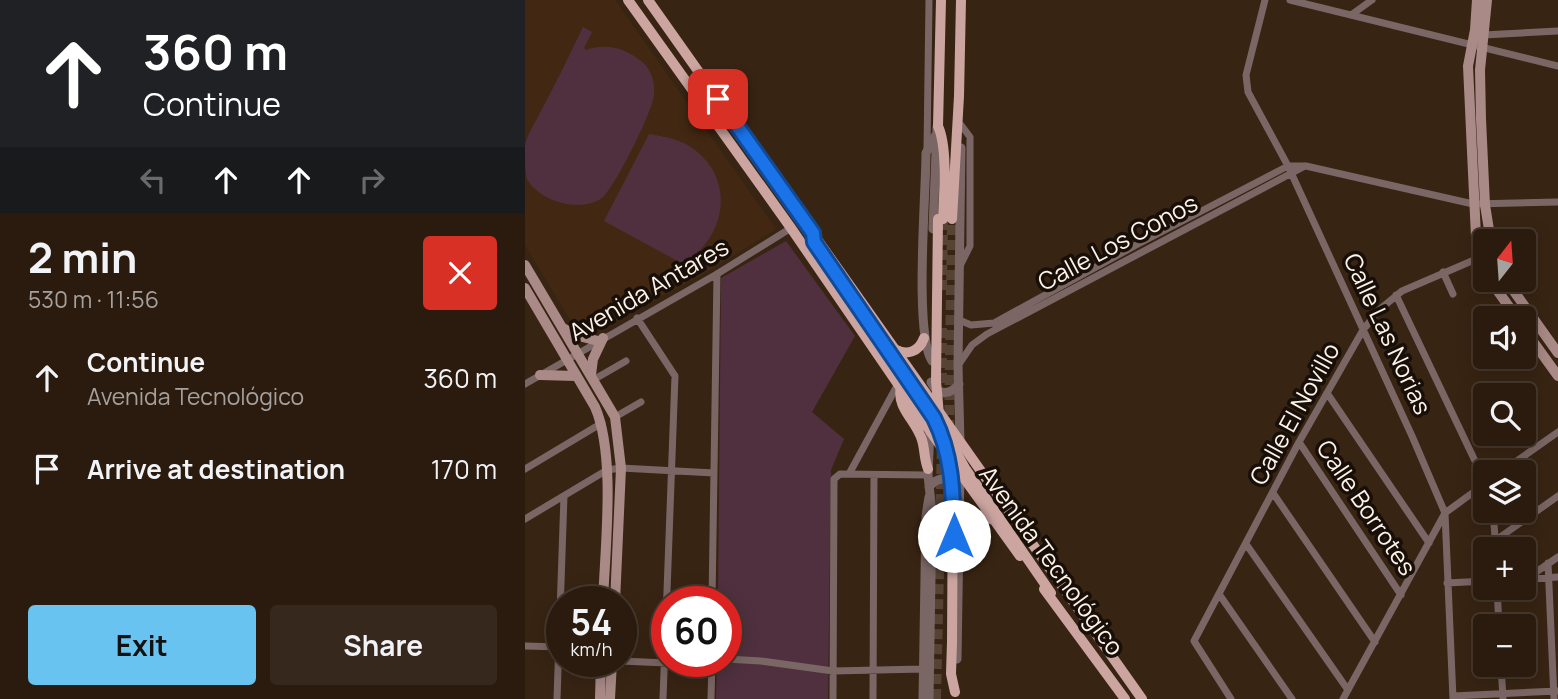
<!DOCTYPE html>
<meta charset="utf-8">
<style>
:root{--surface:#2a1b0e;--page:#36281c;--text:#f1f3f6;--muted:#a5a19e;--line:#46392e;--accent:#69c3f1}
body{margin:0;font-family:Manrope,sans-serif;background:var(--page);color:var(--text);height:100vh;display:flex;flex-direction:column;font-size:26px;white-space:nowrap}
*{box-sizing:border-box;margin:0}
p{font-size:23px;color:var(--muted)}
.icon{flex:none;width:38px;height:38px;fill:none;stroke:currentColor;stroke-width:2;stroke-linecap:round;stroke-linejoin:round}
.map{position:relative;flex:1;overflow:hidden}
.sheet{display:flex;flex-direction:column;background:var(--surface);width:525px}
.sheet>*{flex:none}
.guide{background:#202124;color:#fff;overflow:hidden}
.needle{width:46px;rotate:17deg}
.controls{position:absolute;left:948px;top:229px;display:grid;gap:14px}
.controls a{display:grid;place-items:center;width:63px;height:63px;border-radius:7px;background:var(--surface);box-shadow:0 4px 18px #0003,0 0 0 2px var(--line);font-size:35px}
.speed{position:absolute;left:21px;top:586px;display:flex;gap:14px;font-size:35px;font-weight:700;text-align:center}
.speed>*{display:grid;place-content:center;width:91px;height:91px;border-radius:50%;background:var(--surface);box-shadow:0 4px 18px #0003,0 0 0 2px var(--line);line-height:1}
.speed small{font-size:18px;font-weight:400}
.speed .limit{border:10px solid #d22;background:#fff;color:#111}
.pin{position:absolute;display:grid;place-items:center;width:60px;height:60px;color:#fff;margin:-30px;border-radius:14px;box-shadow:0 4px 10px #0006}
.me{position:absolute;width:77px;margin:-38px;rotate:0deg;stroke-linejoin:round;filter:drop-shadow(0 0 5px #0008)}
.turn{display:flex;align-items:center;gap:24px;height:147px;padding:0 28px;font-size:32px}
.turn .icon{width:91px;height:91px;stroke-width:2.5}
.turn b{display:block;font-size:49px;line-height:60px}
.lanes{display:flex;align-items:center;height:66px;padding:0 28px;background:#0003;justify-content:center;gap:35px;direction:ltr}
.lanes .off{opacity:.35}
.round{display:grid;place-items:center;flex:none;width:74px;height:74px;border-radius:7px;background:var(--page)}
.summary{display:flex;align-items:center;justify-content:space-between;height:119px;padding:0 28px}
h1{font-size:42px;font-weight:700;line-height:52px}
.primary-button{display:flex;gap:14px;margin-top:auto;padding:14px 28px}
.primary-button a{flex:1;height:80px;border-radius:7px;background:var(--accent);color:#111;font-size:28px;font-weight:700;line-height:80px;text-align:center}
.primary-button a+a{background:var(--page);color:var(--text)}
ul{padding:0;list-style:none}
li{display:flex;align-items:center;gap:21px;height:91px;padding:0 28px}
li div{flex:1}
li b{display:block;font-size:26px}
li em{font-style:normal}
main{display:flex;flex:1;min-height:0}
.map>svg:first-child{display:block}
</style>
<main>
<section class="sheet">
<div class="guide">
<div class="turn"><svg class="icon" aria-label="ahead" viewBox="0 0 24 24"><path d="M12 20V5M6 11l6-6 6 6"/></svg><div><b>360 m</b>Continue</div></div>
<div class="lanes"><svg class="icon off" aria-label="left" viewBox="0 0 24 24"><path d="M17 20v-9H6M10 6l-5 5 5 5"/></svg><svg class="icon" aria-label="ahead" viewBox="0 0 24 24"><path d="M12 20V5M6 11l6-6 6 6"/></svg><svg class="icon" aria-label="ahead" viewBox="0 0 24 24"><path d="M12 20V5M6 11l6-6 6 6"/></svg><svg class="icon off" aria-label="right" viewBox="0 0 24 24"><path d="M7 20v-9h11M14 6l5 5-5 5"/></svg></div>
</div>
<div class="summary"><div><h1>2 min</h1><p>530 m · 11:56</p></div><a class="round" style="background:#d93025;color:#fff"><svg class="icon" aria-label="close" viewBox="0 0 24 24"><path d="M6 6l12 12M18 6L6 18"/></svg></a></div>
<ul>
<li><svg class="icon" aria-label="ahead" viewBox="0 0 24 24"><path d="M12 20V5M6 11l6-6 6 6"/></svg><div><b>Continue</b><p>Avenida Tecnológico</p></div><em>360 m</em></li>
<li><svg class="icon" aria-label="arrive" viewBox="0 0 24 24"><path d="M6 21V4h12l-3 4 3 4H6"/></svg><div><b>Arrive at destination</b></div><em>170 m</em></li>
</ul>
<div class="primary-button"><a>Exit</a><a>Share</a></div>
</section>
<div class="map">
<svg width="1033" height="699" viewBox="0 0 1033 699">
<rect width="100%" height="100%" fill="#382413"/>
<path fill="#422812" d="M0,0H90L251,229L187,269L78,328L62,331L53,329L47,323L0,245Z"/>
<path fill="#50303f" d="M58,27L67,32L59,48L61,50C81,43 100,48 116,61C126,69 130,81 129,94C129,109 89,189 77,198C55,213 15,202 2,179C0,171 0,155 0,147C1,136 10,123 15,113C30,85 44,56 58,27Z
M124,134C141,137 156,139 170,150C212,183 199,239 158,264L79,221Z
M261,241L330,336L287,412L319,439L306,470L303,699H191L192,662H201V602H193L196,278Z"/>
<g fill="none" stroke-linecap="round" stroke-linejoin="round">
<path stroke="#564333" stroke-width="10" stroke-dasharray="10 5" stroke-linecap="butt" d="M417,290L418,219
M417,398V327
M424,430L427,219
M411,699L417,442"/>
<path stroke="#7a6765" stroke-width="7" d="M740,0L721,75L723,92L763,166L887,436L920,513L928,699
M765,0L1033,66
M826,15L847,0
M959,35L1033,31
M402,149L404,0
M435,266L445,246V137L436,125
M918,272L928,294
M871,295L961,484
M112,318L150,376L138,699
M434,320L446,325L469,323L613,244L763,166H781L948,204L1033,202
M434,364L447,345L462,334L780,166
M68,380L101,361
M0,384L192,274L266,228
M802,393L904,543
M90,417L116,402
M774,442L876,595
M0,469L77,423
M976,472L1033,432
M324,474L373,384
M748,493L850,642
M968,511L971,550
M0,519L82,470L96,468L189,473
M971,540L1033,496
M721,544L823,690
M1023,563L1029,699
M1001,579L1033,557
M1002,579L1033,577
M922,583L961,581
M972,588L974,626
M694,594L767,699
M187,602L192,274
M0,646L37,647
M201,659L236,661L308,671L398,669
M96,661L187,665
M976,665L978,699
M928,696L1032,691
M32,699L39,496
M186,699L187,662
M308,699L309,479L315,474L403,475
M348,699L349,475
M397,699L400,516L403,497
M706,699L669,641L774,442L838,330L854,310L877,291L956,257
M818,699L920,513L961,483"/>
<path stroke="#7a6765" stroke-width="9" d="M408,229L412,127
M407,361C389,334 401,193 401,153L410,136
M406,382C412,395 425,396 434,384
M435,442L433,365L436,148
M404,487C411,478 421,476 430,483
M432,659L435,470
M404,699L407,513L403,475L405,428"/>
<path stroke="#a98a87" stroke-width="10" d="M952,0L950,30L943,66L951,237L961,269
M962,0L955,70L956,119L960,205L966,242
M0,265L90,417L96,468L90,602
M965,280L992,318
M981,280L1033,353
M0,288L70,407C91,455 80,547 78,602
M38,328L50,335L73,341
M999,329L1033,376
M15,375L51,376
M66,375L68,359L78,338
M75,699L76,662
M85,699L87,662"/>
<path stroke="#cca5a1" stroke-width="10" d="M103,0L266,228L405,431L495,556
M123,0L617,699
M416,0L413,126C423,148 419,194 418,219
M427,219L434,96L436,0
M369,349C382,356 394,352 399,338
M376,387C371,408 391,420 397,440C400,450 399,459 403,469
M435,533C440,517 453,511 468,520
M519,589L600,699
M427,642L426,674L430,692"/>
<path stroke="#cca5a1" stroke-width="10" d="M413,219L411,381L414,415L422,436L440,468L526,593
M316,282L412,424
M418,439L428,480L427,642"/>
</g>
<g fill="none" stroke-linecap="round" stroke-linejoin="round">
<g stroke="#114b97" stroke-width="18">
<path id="route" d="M193,99L288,233L289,242L409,418C428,456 428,494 429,536"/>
</g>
<use href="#route" stroke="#1a73e8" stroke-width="12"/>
</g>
<g text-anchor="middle" stroke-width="7" stroke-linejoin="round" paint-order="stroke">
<g font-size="24" fill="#fef3ea" stroke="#180f08">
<text transform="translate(593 243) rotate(-28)" y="8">Calle Los Conos</text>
<text transform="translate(124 290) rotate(-30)" y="8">Avenida Antares</text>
<text transform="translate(862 334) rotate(65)" y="8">Calle Las Norias</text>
<text transform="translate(770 414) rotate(-61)" y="8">Calle El Novillo</text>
<text transform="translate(841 508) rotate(56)" y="8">Calle Borrotes</text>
<text transform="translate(526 561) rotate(54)" y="8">Avenida Tecnológico</text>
</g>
</g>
</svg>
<div class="controls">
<a><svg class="needle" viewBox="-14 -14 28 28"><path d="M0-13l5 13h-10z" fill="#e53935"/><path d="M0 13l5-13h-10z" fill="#a5a19e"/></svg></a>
<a><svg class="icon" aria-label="sound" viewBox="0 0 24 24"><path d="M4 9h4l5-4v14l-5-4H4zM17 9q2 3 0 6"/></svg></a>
<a><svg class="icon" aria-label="search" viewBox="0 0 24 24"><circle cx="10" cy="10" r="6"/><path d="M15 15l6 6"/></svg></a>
<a><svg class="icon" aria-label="layers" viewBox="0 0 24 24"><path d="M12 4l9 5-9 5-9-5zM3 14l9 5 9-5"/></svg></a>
<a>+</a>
<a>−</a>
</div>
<div class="speed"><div>54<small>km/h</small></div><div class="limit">60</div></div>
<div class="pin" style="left:193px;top:99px;background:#d93025"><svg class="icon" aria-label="arrive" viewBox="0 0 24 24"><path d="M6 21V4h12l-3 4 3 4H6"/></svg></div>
<svg class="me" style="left:429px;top:536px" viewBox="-20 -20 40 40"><circle r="19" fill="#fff"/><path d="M0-13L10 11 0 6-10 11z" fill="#1a73e8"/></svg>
</div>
</main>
